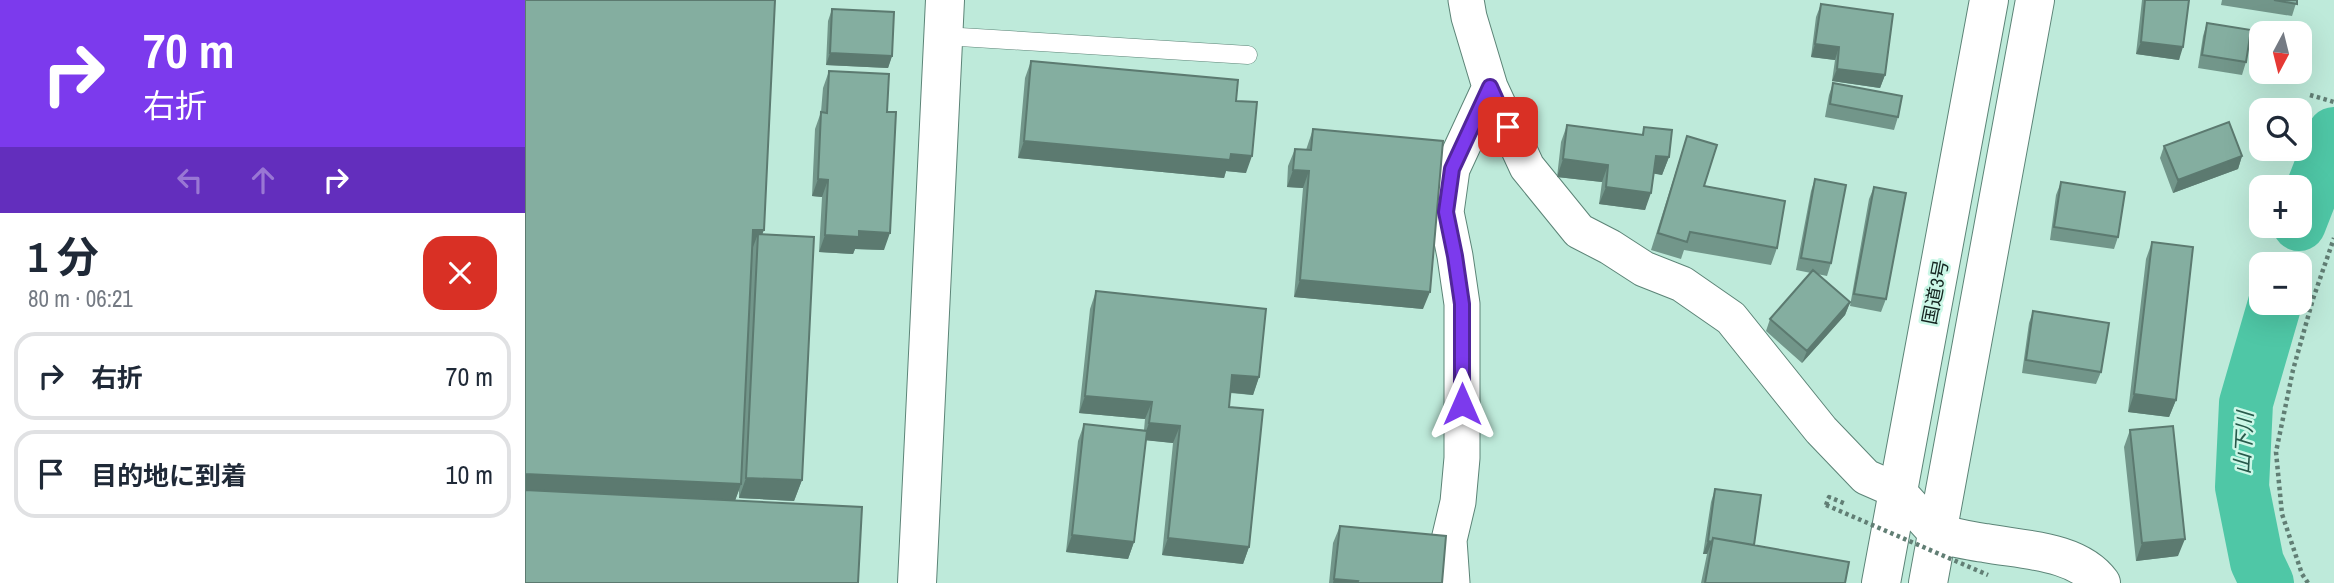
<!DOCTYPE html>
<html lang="ja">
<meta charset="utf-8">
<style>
:root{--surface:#fff;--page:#f6f6f7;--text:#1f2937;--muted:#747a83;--line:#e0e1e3}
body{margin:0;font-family:"Archivo Narrow","Noto Sans JP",sans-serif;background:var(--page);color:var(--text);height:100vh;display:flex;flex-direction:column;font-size:26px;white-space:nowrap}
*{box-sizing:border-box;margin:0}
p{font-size:23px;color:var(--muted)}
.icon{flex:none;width:38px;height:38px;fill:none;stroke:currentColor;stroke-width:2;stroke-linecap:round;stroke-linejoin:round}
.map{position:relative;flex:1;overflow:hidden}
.details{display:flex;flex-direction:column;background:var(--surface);width:525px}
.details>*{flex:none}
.banner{background:#7c3aed;color:#fff;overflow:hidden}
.needle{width:46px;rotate:187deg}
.buttons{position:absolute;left:1724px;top:21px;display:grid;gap:14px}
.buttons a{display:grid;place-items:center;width:63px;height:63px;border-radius:14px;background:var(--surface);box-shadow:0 7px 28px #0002;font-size:35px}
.pin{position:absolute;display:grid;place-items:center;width:60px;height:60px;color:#fff;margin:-30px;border-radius:14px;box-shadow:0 4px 10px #0006}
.me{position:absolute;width:77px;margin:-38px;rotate:0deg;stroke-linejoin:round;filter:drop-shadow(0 0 5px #0008)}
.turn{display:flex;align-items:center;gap:24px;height:147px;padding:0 28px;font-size:32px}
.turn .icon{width:91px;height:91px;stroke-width:2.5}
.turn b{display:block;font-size:49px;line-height:60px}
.lanes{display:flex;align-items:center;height:66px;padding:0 28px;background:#0003;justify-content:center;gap:35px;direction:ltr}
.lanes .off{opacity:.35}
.round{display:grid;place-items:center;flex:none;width:74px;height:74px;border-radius:21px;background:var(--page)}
.head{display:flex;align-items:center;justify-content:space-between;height:119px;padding:0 28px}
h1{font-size:42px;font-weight:700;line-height:52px}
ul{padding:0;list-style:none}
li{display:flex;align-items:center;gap:21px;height:88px;margin:0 14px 10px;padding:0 14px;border:4px solid var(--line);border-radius:21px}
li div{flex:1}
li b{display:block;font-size:26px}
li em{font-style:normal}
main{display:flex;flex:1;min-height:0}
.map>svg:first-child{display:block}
</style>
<main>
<section class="details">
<div class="banner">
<div class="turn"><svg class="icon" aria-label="right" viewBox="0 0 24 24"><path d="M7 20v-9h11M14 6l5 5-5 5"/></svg><div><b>70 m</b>右折</div></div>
<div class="lanes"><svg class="icon off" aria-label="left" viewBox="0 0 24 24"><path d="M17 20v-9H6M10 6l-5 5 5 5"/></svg><svg class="icon off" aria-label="ahead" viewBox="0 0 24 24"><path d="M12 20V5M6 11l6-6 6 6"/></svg><svg class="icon" aria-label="right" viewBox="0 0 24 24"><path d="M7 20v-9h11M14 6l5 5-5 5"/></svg></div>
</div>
<div class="head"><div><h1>1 分</h1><p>80 m · 06:21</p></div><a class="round" style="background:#d93025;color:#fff"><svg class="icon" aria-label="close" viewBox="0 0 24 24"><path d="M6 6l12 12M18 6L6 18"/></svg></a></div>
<ul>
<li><svg class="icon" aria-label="right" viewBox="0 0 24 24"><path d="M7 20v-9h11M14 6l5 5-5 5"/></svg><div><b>右折</b></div><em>70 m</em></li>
<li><svg class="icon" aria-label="arrive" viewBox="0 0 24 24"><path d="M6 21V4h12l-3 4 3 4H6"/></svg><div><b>目的地に到着</b></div><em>10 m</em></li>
</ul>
</section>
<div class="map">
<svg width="1809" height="583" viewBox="0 0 1809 583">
<rect width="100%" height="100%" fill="#beeada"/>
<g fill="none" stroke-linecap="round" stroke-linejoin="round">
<path stroke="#4fc7a6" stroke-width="54" d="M1774,224L1809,134
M1742,583L1732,562L1717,487L1721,403L1750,303"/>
<g stroke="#5c8477" stroke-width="19">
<path id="lane" d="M419,36L723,55"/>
</g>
<g stroke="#5c8477" stroke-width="37">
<path id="street" d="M941,0L944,17L965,87L1002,167L1054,231L1085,247L1119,269L1157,284L1206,318L1296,430L1341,477L1373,491L1411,533
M927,583L924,540L933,502L937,458V304L930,256L921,212L927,169L965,87"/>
</g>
<g stroke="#5c8477" stroke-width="40">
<path id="secondary" d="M1411,533C1427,537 1444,541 1460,543C1496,550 1552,550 1576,583
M392,583L420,0"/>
</g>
<g stroke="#5c8477" stroke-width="40">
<path id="highway" d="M1356,583L1464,0
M1403,583L1510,0"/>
</g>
<path stroke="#617e74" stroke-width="4.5" stroke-dasharray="3.5 3.5" stroke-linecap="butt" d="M1785,95L1809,102
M1301,505L1304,497L1321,504
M1783,583L1777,574L1757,514L1751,452L1768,370L1788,299L1809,238"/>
<use href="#lane" stroke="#fff" stroke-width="18"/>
<use href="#street" stroke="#fff" stroke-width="35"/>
<use href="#secondary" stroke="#fff" stroke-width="38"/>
<use href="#highway" stroke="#fff" stroke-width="38"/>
<path stroke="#617e74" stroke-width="4.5" stroke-dasharray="3.5 3.5" stroke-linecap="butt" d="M1301,505L1463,575"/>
</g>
<path fill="#72968a" d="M0,0L237,235L277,480L269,501L214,498V490L210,500L0,583Z
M1617,0H1664L1654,60L1611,54Z
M1697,0H1772L1767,16L1696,5Z
M1296,4L1360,75L1355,88L1307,81L1310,60L1286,57L1291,17Z
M307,9L367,56L363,68L301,65L303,21Z
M1682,23L1721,62L1717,75L1673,68L1678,36Z
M506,61L711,101L721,173L701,171L699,178L493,158L500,78Z
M304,71L362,112L359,250L330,249L328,254L294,252L297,197L287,196L290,129L296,112L298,88Z
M1308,83L1373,117L1369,130L1300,117L1304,95Z
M1042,125L1117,135L1119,127L1144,157L1137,175L1129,173L1120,210L1074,204L1077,182L1032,177L1036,142Z
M788,129L898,309L769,297L778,188L762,187L763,166L770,149L781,150Z
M1162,136L1179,186L1252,248L1246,265L1159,250L1156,259L1126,250Z
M1639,146L1717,156L1713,169L1648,193L1635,158Z
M1290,179L1306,263L1302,276L1292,274L1325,303L1320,315L1277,363L1241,331L1245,319L1286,273L1271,270L1286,191Z
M1536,182L1593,237L1589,249L1525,240L1531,195Z
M1349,187L1361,299L1356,312L1325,306L1344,199Z
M1627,242L1651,400L1644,417L1603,412L1621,259Z
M571,291L734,377L728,395L705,393L704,407L724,547L718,564L637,555L648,443L621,440L609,542L603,559L541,552L553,441L559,424L619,430L620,419L554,413L565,309Z
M1508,311L1576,372L1571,384L1497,373L1504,323Z
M1605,430L1653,556L1611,561L1599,447Z
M1190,489L1229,545L1320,583H1176L1182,554H1178L1186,502Z
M815,526L917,583H804L808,543Z"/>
<path fill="#5c7a70" d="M1616,42L1658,47L1654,60L1611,54Z
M1290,44L1314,47L1310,60L1286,57Z
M305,53L367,56L363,68L301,65Z
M1312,69L1360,75L1355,88L1307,81Z
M499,141L706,154L727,156L721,173L701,171L699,178L493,158Z
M1131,156L1144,157L1137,175L1125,173Z
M1717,156L1713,169L1648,193L1653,180Z
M1038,159L1083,165L1077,182L1032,177Z
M768,170L784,171L778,188L762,187Z
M293,179L303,180L297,197L287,196Z
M1081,187L1126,193L1120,210L1074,204Z
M228,230H239L232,247L233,234L228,247H222Z
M334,231L365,233L359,250L330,249L328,254L294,252L300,235Z
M775,280L905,292L898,309L769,297Z
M1325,302L1320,315L1277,363L1282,351Z
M707,375L734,377L728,395L701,392Z
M1609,394L1651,400L1644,417L1603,412Z
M560,396L627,402L620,419L554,413Z
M624,423L655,426L648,443L618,440Z
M0,474L216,484L210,501L0,491Z
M221,478L277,480L269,501L214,498Z
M547,535L609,542L603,559L541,552Z
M643,538L724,547L718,564L637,555Z
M1660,539L1653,556L1611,561L1617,543Z
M1183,541L1187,542L1182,554H1178Z
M809,579L833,581L832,583H808Z"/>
<path fill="#84aea0" stroke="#5c7a70" stroke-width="2" d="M0,0H250L239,230H228L216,484L0,474Z
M1620,0H1664L1658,47L1616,42Z
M1749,0H1772V4Z
M1296,4L1368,14L1360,75L1312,69L1314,47L1290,44Z
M307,9L369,12L367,56L305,53Z
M1682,23L1726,30L1721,62L1677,55Z
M506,61L713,80L711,101L732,102L727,156L706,154L705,160L499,141Z
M304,71L364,74L362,112H371L365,233L334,231V237L300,235L303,180L293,179L296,112L302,113Z
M1308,83L1377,96L1373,117L1305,104Z
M1704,122L1717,156L1653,180L1639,146Z
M1042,125L1118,135L1119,127L1147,130L1144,157L1131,156L1126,193L1081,187L1083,165L1038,159Z
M788,129L918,141L905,292L775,280L784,171L768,170L770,149L786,150Z
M1162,136L1192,145L1179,186L1260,201L1252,248L1165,232L1162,242L1133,233Z
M1290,179L1321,185L1306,263L1276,258Z
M1536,182L1600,192L1593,237L1529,227Z
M1349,187L1381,193L1361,299L1329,294Z
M233,234L289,237L277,480L221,478Z
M1627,242L1668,247L1651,400L1609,394Z
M1288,270L1325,302L1282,351L1245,319Z
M571,291L741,309L734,377L707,375L704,407L738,410L724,547L643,538L655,426L624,423L627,402L560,396Z
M1508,311L1584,323L1576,372L1501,360Z
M559,424L622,431L609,542L547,535Z
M1648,426L1660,539L1617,543L1605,430Z
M1190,489L1236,495L1229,545L1188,538L1187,542L1183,541Z
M0,490L337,507L333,583H0Z
M815,526L921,536L917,583H832L833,581L809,579Z
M1188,538L1324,562L1320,583H1180Z"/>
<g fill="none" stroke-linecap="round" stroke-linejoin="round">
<g stroke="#51269a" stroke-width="18">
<path id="route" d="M937,404V304L930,256L921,212L927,169L965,87L983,127"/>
</g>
<use href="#route" stroke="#7c3aed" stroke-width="12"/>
</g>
<g text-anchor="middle" stroke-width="5" stroke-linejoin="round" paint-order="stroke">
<g font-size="19" fill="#142520" stroke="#cbf7e7">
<text transform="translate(1410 292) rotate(-79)" y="7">国道3号</text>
</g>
<g font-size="21" font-style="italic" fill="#285a4b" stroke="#cbf7e7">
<text transform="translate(1719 443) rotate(-87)" y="7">山下川</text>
</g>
</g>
</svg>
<div class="buttons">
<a><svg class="needle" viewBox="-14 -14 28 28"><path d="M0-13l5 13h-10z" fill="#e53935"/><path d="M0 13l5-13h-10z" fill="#747a83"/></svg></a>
<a><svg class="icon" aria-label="search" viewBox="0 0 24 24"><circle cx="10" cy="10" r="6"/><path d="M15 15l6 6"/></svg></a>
<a>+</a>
<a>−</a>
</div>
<div class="pin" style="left:983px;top:127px;background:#d93025"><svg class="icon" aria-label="arrive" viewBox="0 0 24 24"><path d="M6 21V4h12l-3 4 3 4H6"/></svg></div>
<svg class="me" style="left:937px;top:404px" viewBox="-20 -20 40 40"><path d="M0-17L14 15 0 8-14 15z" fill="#7c3aed" stroke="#fff" stroke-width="4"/></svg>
</div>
</main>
